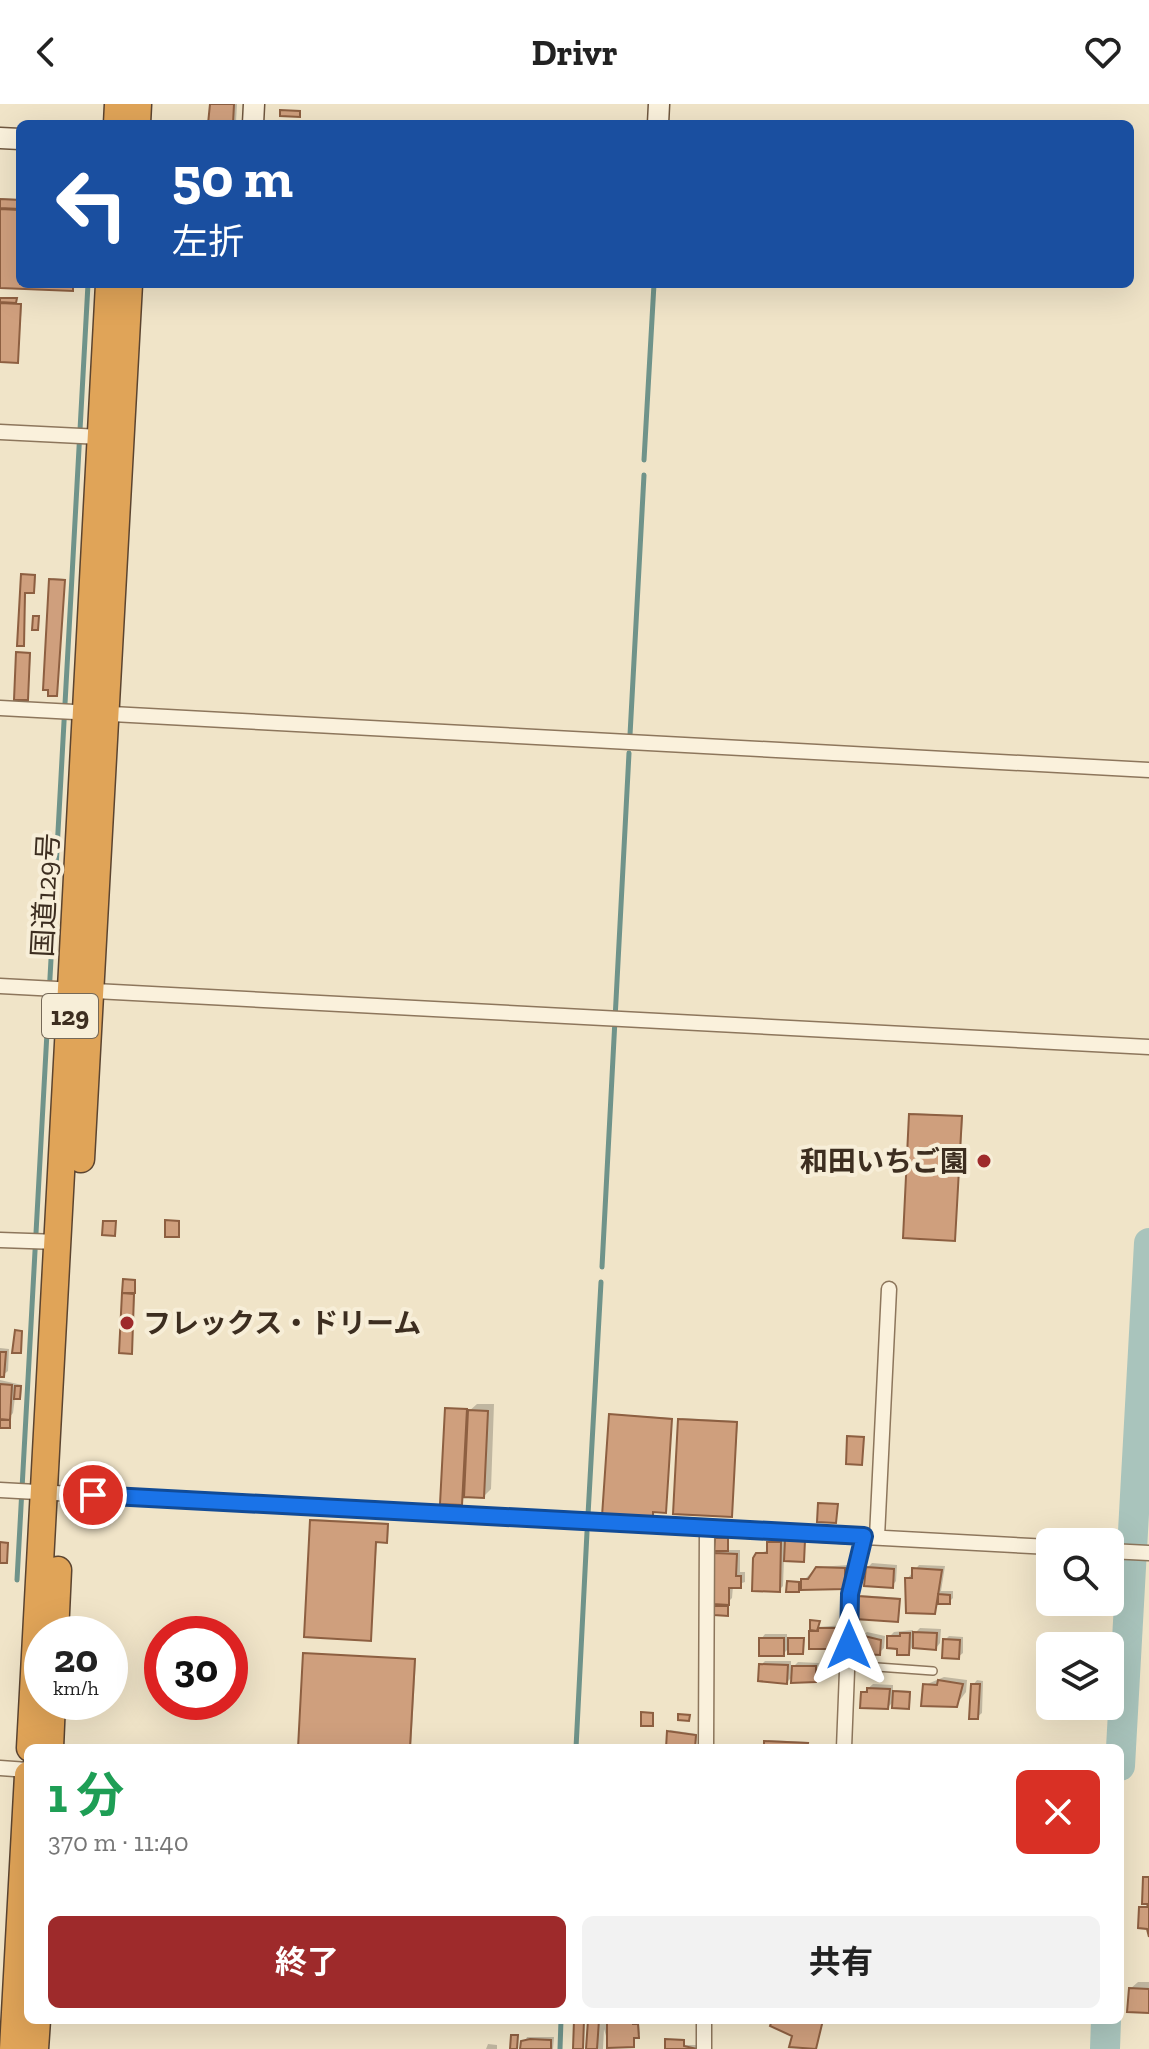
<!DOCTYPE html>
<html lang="ja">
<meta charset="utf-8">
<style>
:root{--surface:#fff;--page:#f2f2f2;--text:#222;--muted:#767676;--accent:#9e2a2b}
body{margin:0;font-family:"Zilla Slab","Noto Sans JP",serif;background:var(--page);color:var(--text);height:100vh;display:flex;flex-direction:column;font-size:30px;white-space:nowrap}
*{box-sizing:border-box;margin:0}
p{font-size:26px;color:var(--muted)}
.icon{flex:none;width:44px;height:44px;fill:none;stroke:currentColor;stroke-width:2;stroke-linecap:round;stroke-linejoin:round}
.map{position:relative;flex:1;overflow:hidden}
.side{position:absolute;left:24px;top:1640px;width:1100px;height:280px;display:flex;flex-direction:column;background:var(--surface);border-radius:12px;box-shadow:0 8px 32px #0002}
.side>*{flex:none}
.hud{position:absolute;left:16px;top:16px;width:1118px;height:168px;border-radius:12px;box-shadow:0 8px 32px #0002;background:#1a4fa0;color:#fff;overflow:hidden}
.buttons{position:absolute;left:1036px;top:1424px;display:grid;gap:16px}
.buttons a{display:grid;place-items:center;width:88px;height:88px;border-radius:12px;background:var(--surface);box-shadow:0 8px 32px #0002;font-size:40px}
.speed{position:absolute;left:24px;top:1512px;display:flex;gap:16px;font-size:40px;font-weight:700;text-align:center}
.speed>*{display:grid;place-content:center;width:104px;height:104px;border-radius:50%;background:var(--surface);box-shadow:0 8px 32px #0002;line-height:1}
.speed small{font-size:20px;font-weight:400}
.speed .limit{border:12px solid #d22;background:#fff;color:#111}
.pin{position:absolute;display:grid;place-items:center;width:68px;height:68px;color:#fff;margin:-34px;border:4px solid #fff;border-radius:50%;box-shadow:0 2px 8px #0007}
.me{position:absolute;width:88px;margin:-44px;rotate:0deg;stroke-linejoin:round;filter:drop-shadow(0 0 6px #0008)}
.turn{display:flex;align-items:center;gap:28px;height:168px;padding:0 24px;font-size:36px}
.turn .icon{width:104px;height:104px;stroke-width:2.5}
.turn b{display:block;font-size:56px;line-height:68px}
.round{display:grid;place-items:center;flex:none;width:84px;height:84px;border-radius:12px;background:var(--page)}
.summary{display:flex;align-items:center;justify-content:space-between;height:136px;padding:0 24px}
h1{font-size:48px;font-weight:700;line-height:60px;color:#1e9e55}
.cta{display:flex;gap:16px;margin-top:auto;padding:16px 24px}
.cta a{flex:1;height:92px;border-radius:12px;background:var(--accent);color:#fff;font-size:32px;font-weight:700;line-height:92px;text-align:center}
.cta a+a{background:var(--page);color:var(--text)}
header{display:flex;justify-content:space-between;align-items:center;height:104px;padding:0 24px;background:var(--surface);font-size:36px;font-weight:700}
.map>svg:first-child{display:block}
</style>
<header><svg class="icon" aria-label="back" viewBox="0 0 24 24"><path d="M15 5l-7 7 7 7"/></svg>Drivr<svg class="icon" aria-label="heart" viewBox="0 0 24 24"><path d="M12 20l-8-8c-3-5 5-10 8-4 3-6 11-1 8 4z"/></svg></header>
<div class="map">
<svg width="1149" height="1945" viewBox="0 0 1149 1945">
<rect width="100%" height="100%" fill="#f0e4c8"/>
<path fill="#0003" d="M212,0H237L236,18L210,20Z
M2,94L20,95V180H74L72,185L0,182Z
M0,193L17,194V199H22L18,257L0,256Z
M24,470H36L35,485L26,487L23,540Z
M53,474L65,475L56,590L51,476Z
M20,548H31L28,594L18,549Z
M913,1009L963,1012L955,1135L911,1011Z
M126,1175H136L131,1248L122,1247Z
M0,1244L9,1245L8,1267L3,1271H0Z
M0,1276L22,1281L21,1292L15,1293L13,1309L8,1315H11L9,1322L0,1321Z
M477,1300H494L491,1385L484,1392L463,1391L461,1399L447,1305L468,1304V1308Z
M612,1310L672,1314L665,1407L654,1406L652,1413Z
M682,1314L738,1317L731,1411L680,1316Z
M313,1415L389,1419L388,1435L377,1436L371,1535Z
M718,1433H726V1446H740V1468H745V1478L733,1482L732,1494L725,1501L729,1502L727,1510L716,1503L720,1498Z
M774,1434H785V1439L789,1434L806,1435L803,1456L784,1455L783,1482L779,1486L758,1450L769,1446Z
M872,1459L897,1461L896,1477L892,1482L867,1464Z
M849,1461V1479L844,1483L803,1480L798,1486L789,1478L803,1477L817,1463Z
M919,1461L945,1462L941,1487H953V1494L949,1498H939L934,1508L907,1475Z
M861,1491L900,1494L899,1514L859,1493Z
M820,1516L818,1523L844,1521L843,1539L839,1543L811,1528L826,1527V1524L815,1525L812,1517Z
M920,1524L941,1525L940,1539L936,1544L913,1542L908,1549L889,1533L894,1528L913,1526V1531Z
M867,1528L885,1532L884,1544L879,1549L862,1532Z
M765,1530H787V1537L792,1533H804V1546L790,1543L783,1550L761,1535Z
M949,1532L963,1533V1549L958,1553L945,1536Z
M307,1549L416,1555L411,1644H300Z
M765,1557H791V1565L798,1558L819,1559L812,1575L794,1571L787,1578L761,1561Z
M944,1573L967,1576L966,1588L956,1601L925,1581Z
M977,1576L983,1577L982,1609L977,1613L973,1581Z
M873,1580L893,1581V1590L896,1586L911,1587L910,1601L894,1597L888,1603L863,1589Z
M670,1626L697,1630L696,1644H668Z
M768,1636L808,1638V1644H766Z
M1138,1878H1149V1907L1130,1885Z
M590,1916H634L639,1919L640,1930L635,1932L633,1941L609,1942L604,1925L603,1945H588Z
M527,1933H554L553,1945H522Z
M669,1935H685V1941H698L697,1945H666Z
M488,1940L497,1941V1945H486Z"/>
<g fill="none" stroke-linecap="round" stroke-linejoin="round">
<path stroke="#6f938a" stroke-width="5" d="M644,356L654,180
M630,631L644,371
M602,1163L629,649
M588,1411L601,1178
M17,1476L88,180
M576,1644L587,1428
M560,1945L561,1916"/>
<path stroke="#a9c4bc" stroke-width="30" d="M1120,1662L1149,1139
M1105,1945L1106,1916"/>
</g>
<path fill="#cf9f7d" stroke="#8d5f41" stroke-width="2" d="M210,0H234L233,20H208Z
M280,6L300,7V13L280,12Z
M0,95L20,96V105L0,104Z
M0,105L20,106V180H73V187L0,184Z
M0,194H17L16,199L0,198Z
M0,199L21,200L18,259L0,258Z
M21,470L35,471L34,489H25L24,542H17Z
M49,475L65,476L57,592H48V586H43Z
M33,512H39L38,526H32Z
M16,548L30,549L28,596H14Z
M909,1010L962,1012L955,1137L903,1134Z
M165,1116L179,1117V1133H165Z
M103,1117H116L115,1132L102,1131Z
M123,1175L135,1176V1189H122Z
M122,1189L134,1190L132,1250L119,1249Z
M15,1226L22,1227L21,1249H12Z
M0,1248H6L4,1273H0Z
M0,1280L12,1281L10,1316L0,1315Z
M15,1282H21L20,1295H14Z
M445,1304L467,1305L462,1401L440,1400Z
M468,1306L488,1307L484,1394L464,1393Z
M609,1310L672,1315L666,1409L653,1408V1415L602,1412Z
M678,1315L737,1318L732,1413L673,1410Z
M0,1316H10V1324H0Z
M847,1332L864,1333L862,1361L846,1360Z
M818,1399L838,1400L836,1419L817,1418Z
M310,1416L388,1420L387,1439L376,1438L371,1537L304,1533Z
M715,1434H728V1447H714Z
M785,1435L805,1436L804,1458L784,1457Z
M0,1438L8,1439L7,1459H0Z
M767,1438H781L780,1488L752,1487L753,1454L756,1449H767Z
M714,1449L737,1450L736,1472H741V1484H729V1501L713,1500Z
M816,1463L845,1464V1485L801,1486V1475H808Z
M866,1463L894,1465L893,1484L864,1482Z
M912,1464L942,1466L935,1510L906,1509L905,1474H912Z
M787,1477L799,1478V1488H786Z
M938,1490L950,1491V1500H938Z
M857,1492L900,1495L898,1518L855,1515Z
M714,1502H728V1512L714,1511Z
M810,1516L820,1517L817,1527L810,1526Z
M818,1524H840V1545H809V1527H818Z
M913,1528L937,1529L936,1546L913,1544Z
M900,1529H910L909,1551H897V1545L887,1544V1532H900Z
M860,1531L881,1536L880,1551L861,1550Z
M759,1534H784V1552H759Z
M788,1534H804L803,1550H788Z
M943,1535L960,1536L959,1555L942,1554Z
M303,1549L415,1555L410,1644H298Z
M759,1560L788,1561L787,1580L758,1577Z
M792,1562H816V1578L791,1579Z
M938,1576L963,1580L957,1603L921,1602L923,1580L937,1581Z
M971,1580H980L978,1615H969Z
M1037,1583L1050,1584V1600H1046V1594H1037Z
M867,1584L890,1585L888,1605L860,1604L861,1588H867Z
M893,1587L910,1588L909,1605L892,1604Z
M641,1608L653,1609V1622H641Z
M678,1610L690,1611L689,1617L678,1616Z
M667,1627L696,1631L695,1644H666Z
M764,1637L808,1639L807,1644H764Z
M1143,1773H1149V1833L1147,1825L1138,1824L1139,1803H1147L1148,1800H1142Z
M1129,1884L1149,1885V1909L1127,1908Z
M574,1916H584L583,1945H573Z
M588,1916H599L597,1945H586Z
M607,1916H633V1920H638L639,1934H634V1943L607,1944Z
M772,1916H823L816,1945L789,1943L792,1932L770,1922Z
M511,1931H518L517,1945H510Z
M530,1935L551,1936V1945H520L521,1937Z
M665,1935L684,1936V1942L697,1945H665Z"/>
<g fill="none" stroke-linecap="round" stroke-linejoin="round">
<g stroke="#8d765c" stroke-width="10">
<path id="lane" d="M849,1561L933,1567"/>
</g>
<g stroke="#8d765c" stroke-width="17">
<path id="street" d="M0,328L101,333
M0,604L1149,666
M0,882L1149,943
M0,1136L58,1138
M0,1386L1050,1443
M877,1433L889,1185
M1110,1447L1149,1449
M706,1644L707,1424
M844,1644L850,1490L864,1432
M0,1664L28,1666
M704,1945V1916"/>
</g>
<g stroke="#6f573f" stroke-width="23">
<path id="secondary" d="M253,20L254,0
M658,20L659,0
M0,34L20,35"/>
</g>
<g stroke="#5b4430" stroke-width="29">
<path id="highway" d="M117,20L118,0
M137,20L138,0
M81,1055L129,180
M55,1530L58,1466
M30,1644L109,180
M50,1644L52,1598
M13,1945L28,1671
M35,1945L37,1916"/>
</g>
<use href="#lane" stroke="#faf1dc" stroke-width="7"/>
<use href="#street" stroke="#faf1dc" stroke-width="14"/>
<use href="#secondary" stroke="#faf1dc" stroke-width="20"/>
<use href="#highway" stroke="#e0a458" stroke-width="26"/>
</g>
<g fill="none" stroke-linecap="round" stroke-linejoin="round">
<g stroke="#114b97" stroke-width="20">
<path id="route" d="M93,1391L864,1432L850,1490L849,1541"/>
</g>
<use href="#route" stroke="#1a73e8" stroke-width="14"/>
</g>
<g fill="#9e2a2b" stroke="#f7eed8" stroke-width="3">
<circle cx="984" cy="1057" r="8"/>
<circle cx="127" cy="1219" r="8"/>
</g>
<g text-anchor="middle" stroke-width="8" stroke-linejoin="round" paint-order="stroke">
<rect fill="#f7eed8" stroke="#756857" stroke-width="2" x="42" y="890" width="56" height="44" rx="6"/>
<g font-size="26" font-weight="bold" fill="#3d2e20">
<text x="70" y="921">129</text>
</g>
<g font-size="28" fill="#3d2e20" stroke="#f7eed8">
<text transform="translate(45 791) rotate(-87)" y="10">国道129号</text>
</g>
<g font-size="28" font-weight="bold" fill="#3d2e20" stroke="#f7eed8" text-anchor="end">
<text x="968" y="1067">和田いちご園</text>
<text x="143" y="1229" text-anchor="start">フレックス・ドリーム</text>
</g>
</g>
</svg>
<div class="buttons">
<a><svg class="icon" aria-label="search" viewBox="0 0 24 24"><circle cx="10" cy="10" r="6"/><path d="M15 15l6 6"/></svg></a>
<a><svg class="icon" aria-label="layers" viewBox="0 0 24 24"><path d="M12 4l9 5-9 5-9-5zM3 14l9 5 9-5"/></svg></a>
</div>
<div class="speed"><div>20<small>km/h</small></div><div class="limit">30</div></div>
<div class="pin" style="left:93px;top:1391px;background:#d93025"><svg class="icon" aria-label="arrive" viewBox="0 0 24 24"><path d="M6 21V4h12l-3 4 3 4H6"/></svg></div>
<svg class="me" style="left:849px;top:1541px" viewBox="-20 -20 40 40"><path d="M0-17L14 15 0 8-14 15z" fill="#1a73e8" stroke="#fff" stroke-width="4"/></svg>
<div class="hud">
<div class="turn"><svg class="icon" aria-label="left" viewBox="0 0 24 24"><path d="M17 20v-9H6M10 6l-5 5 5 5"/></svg><div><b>50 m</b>左折</div></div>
</div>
<section class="side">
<div class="summary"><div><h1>1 分</h1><p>370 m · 11:40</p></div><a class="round" style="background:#d93025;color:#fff"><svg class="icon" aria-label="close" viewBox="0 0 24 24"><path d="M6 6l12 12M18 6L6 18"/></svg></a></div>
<div class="cta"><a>終了</a><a>共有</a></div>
</section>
</div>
